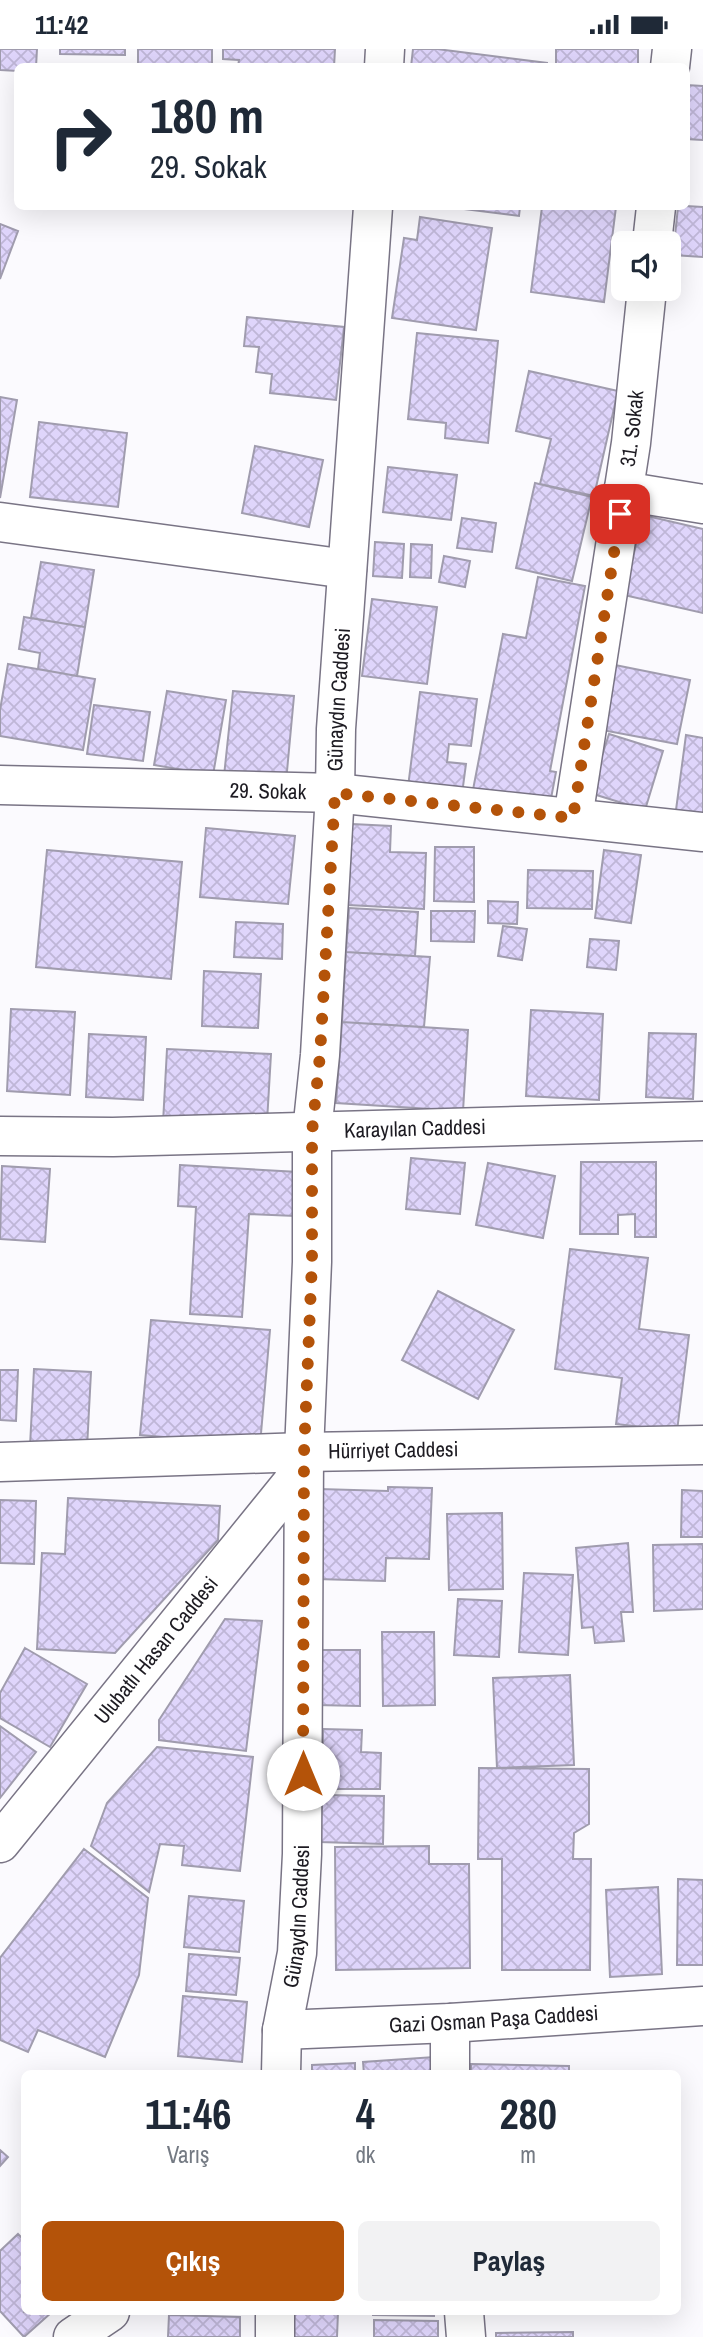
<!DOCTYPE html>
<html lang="tr">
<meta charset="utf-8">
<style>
:root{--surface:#fff;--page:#f2f2f3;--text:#1f2937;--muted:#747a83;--accent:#b45309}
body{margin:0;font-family:"Archivo Narrow",sans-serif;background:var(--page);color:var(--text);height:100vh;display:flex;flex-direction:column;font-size:26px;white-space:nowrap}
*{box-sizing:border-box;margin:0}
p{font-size:23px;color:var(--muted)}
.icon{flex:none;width:38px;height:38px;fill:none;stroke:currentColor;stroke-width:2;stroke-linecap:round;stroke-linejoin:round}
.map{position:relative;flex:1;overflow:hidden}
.details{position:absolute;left:21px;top:2021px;width:660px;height:245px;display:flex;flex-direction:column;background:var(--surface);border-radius:10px;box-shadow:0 7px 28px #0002}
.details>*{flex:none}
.top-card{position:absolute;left:14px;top:14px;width:676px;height:147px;border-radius:10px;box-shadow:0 7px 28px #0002;background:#fff;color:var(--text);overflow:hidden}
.tools{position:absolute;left:611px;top:182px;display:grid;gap:14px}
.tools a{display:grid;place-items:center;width:70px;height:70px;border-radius:10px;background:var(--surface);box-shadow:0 7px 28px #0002;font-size:35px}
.pin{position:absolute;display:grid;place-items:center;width:60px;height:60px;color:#fff;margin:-30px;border-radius:14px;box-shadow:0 4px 10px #0006}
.me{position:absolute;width:77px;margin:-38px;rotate:0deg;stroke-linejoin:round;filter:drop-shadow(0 0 5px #0008)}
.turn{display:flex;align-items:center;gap:24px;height:147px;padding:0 21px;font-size:32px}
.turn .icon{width:91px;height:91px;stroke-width:2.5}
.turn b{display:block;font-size:49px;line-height:60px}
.eta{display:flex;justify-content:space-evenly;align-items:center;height:119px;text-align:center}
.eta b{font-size:42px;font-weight:700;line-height:49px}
.action{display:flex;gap:14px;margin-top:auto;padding:14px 21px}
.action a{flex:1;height:80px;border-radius:10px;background:var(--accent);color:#fff;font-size:28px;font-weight:700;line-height:80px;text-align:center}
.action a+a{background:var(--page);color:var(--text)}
.status{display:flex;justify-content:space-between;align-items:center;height:49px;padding:0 35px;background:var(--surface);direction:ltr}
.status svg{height:19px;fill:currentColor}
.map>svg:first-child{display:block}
</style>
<div class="status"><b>11:42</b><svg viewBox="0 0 49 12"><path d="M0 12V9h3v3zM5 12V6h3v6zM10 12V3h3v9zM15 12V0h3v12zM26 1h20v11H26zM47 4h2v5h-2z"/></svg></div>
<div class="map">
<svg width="703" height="2288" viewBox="0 0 703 2288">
<defs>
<pattern id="building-cross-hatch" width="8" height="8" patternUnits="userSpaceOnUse" patternTransform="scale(1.75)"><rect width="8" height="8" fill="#dfd5fb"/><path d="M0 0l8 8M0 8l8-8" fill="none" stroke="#bfb6d7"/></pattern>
</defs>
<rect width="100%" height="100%" fill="#fbfafe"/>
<path fill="url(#building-cross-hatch)" stroke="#a09cae" stroke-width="2" d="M0,0H37L36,18H18V22L0,21Z
M60,0H125V6L60,5Z
M138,0H212V18H138Z
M223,0H335L334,18H238L239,11L223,10Z
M413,0H437L547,14V18H411Z
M556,0H638V18H556Z
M686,36L703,37V91L686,90Z
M686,157L703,158V208L673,206L678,158Z
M448,158H520L519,167Z
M542,158H616L604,253L531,243Z
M420,168L492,179L476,281L392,269L404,189L417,191Z
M0,175L18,182L0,230Z
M247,268L344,278L336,351L270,344L272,325L256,323L259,298L244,297Z
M417,284L498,292L488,394L445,389L446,374L408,370Z
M529,322L618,342L594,447L540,435L551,390L516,382Z
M0,348L17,351L0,449Z
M39,373L127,384L118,458L30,448Z
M255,397L323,411L309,478L242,464Z
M388,418L457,426L451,471L383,463Z
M535,434L592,448L572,532L516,519Z
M643,466L703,480V564L624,546Z
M462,469L496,474L492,503L457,499Z
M375,493L404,495L402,529L373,527Z
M411,495L432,496L431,529L410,528Z
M444,507L470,512L465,538L439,533Z
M41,513L94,521L85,578L31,569Z
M538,528L585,537L550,722L556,723L549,760L472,746L503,585L526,589Z
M372,550L437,558L427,635L362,627Z
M24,568L85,578L77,627L38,620L40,604L19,600Z
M8,615L95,630L83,701L0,687V661Z
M615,616L690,631L677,695L602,681Z
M167,642L226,651L213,726L154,716Z
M233,642L294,647L286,733L224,727Z
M420,643L477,650L471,697L449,695L447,713L466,715L462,745L408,738Z
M94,656L150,663L143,712L87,705Z
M609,685L663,702L645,761L590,744Z
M686,686L703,689V765L676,761Z
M352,775L391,777L390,803L426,804L424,860L348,856Z
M206,779L295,787L288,855L200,848Z
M435,798H474V853L434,852Z
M47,801L182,813L171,930L36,918Z
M604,801L641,806L631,874L595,869Z
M528,821L593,822L592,860L527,859Z
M488,852L518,853L517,875L488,874Z
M349,859L418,863L415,907L346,903Z
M431,862H475L474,893L431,892Z
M236,873L283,875L282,910L234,908Z
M503,877L527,880L522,911L498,907Z
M590,890L619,892L616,921L587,918Z
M346,903L430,908L424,978L342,973Z
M204,922L261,925L258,979L202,977Z
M11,960L75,963L70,1046L7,1042Z
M531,961L603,965L599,1051L526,1047Z
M342,973L468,981L463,1062L336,1054Z
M649,984L696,985L693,1050L646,1048Z
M89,985L146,988L143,1051L86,1048Z
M167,1000L271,1005L267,1073L163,1074Z
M411,1109L465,1114L460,1165L406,1160Z
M581,1113H656V1188H635V1165L618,1166V1185H580Z
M488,1114L555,1127L543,1189L476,1176Z
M180,1116L298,1123L295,1167L249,1165L242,1268L190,1265L196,1158L178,1157Z
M2,1117L50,1120L45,1193L0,1190Z
M570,1200L648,1209L639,1280L689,1286L677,1382L616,1375L622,1329L555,1320Z
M438,1242L514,1281L478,1350L402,1311Z
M151,1271L270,1281L260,1396L140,1386Z
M34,1320L91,1323L87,1399L30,1397Z
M0,1321H18L16,1372L0,1371Z
M388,1438L432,1439L429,1510L386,1509L385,1532L317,1530L320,1440L388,1442Z
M682,1441L703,1442V1488H681Z
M68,1449L220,1457L218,1491L115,1604L37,1600L42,1504L65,1505Z
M0,1451L36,1452L34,1515L0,1514Z
M502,1464L503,1540L449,1541L447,1465Z
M628,1494L633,1563H621L624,1592L595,1594L593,1578L582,1579L576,1499Z
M703,1495V1560L654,1562L653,1496Z
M524,1524L573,1526L568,1606L519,1603Z
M458,1550L502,1552L499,1608L454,1606Z
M225,1570L262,1572L246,1702L159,1691V1671Z
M382,1583H434L435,1656L383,1657Z
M25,1599L87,1635L50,1698L0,1669V1644Z
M317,1601H360V1657L316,1656Z
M570,1626L574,1716L497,1719L493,1629Z
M0,1677L36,1703L0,1749Z
M323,1680L362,1681L361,1703L381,1704L380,1740H322Z
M157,1698L253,1708L240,1822L182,1816L184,1797L160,1795L149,1843L91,1797L107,1754Z
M479,1719L589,1720V1775L574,1784L573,1810H591L590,1921H502V1810H478Z
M322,1746L384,1747L383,1795L320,1793Z
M429,1797V1815H469L470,1919L336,1921L335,1798Z
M84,1800L148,1849L139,1926L105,2008L38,1981L28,2003L0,1991V1909Z
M678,1830L703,1831V1916H677Z
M658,1838L662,1925L610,1928L606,1841Z
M189,1847L244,1852L239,1903L184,1898Z
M189,1905L240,1909L236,1946L186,1942Z
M183,1947L247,1953L242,2013L178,2007Z
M434,2008L435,2025H364L363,2013Z
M355,2014V2025H312V2016Z
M471,2015L569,2017V2025H471Z
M0,2101L8,2108L0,2117Z
M18,2185L24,2191V2263H52L24,2288L0,2262V2202Z
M294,2263H338L337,2288H293Z
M373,2263H434V2267L373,2266Z
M169,2266L240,2268V2288H168Z
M374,2271L438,2272V2288H374Z
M573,2283V2288H496V2284Z"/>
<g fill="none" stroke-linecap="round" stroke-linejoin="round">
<g stroke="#797485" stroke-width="41">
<g id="street">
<path d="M670,18L672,0"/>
<path d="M652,194L656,158"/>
<path d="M623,442L703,455"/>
<path d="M0,473L347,520"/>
<path id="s1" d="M0,736L335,744L703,783"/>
<path id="s2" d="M573,769L631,394L647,240"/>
<path d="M0,1413L304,1403"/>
<path d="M450,2025V1974"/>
<path d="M464,2263L466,2288"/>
<path d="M73,2288L110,2263"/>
</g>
</g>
<g stroke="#797485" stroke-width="41">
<g id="secondary">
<path d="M384,18L385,0"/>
<path id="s3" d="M0,1087L113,1088L703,1072"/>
<path id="s4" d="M0,1794L292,1434L304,1403L703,1396"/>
<path id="s5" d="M282,1981L450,1974L703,1957"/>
<path id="s6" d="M281,2025L282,1981L297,1904L302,1805L304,1403L312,1213V1083L320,1006L335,744L336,680L373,158"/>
<path d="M275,2288V2263"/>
</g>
</g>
<use href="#street" stroke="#fff" stroke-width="38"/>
<use href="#secondary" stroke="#fff" stroke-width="38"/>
</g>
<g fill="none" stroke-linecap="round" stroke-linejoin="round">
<path stroke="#b45309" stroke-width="12" stroke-dasharray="0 21.6" d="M303,1725L304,1404L312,1213V1083L320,1006L335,744L573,769L620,465"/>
</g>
<g text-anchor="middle" stroke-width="5" stroke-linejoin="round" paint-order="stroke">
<g font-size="21" fill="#1d1b22" stroke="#fff">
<text dy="7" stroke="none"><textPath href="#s2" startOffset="394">31. Sokak</textPath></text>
<text dy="7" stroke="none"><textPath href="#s6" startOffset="1377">Günaydın Caddesi</textPath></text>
<text dy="7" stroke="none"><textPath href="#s1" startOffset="268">29. Sokak</textPath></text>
<text dy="7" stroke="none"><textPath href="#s3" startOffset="415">Karayılan Caddesi</textPath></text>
<text dy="7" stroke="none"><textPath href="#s4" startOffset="586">Hürriyet Caddesi</textPath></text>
<text dy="7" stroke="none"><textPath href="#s4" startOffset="248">Ulubatlı Hasan Caddesi</textPath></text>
<text dy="7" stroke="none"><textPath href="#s6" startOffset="159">Günaydın Caddesi</textPath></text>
<text dy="7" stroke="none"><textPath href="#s5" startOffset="212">Gazi Osman Paşa Caddesi</textPath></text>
</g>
</g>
</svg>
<div class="tools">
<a><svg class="icon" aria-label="sound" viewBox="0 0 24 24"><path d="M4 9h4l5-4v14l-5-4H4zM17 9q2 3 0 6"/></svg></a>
</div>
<div class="pin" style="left:620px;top:465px;background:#d93025"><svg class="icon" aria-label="arrive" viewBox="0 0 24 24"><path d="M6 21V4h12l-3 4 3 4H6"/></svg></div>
<svg class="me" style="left:303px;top:1725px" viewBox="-20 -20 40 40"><circle r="19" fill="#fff"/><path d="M0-13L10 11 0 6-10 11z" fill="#b45309"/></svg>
<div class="top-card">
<div class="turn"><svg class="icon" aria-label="right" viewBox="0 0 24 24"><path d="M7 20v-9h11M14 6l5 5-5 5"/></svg><div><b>180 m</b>29. Sokak</div></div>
</div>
<section class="details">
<div class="eta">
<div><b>11:46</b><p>Varış</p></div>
<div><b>4</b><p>dk</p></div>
<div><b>280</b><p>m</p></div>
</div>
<div class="action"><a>Çıkış</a><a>Paylaş</a></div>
</section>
</div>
